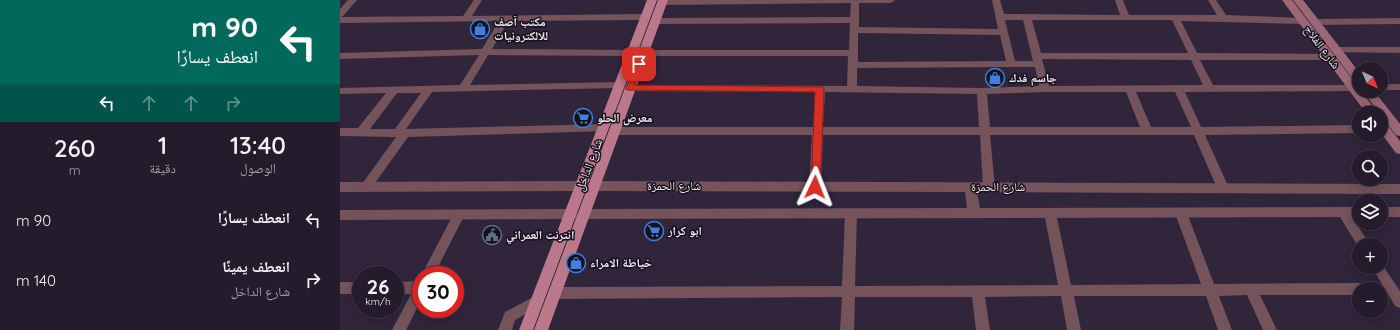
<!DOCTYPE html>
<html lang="ar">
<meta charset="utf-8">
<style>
:root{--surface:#241c2c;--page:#2c2534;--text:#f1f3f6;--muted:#a3a1a9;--line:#413a48}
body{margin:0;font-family:Quicksand,"Noto Naskh Arabic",sans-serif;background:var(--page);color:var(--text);direction:rtl;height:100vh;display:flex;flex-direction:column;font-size:15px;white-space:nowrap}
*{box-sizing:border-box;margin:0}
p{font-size:13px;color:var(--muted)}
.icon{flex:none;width:22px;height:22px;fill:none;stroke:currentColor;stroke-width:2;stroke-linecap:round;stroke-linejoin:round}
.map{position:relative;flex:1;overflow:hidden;direction:ltr}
.drawer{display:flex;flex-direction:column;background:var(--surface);width:340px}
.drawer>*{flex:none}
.hud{background:#00695c;color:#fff;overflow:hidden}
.needle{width:26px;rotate:137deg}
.tools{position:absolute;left:1012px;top:62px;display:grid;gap:8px}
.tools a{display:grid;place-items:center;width:36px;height:36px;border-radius:50%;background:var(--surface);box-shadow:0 2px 10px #0003,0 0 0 1px var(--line);font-size:20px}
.speed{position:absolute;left:12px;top:266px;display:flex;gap:8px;font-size:20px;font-weight:700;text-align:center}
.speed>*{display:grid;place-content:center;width:52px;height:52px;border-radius:50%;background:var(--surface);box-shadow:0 2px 10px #0003,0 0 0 1px var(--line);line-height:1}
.speed small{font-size:10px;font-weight:400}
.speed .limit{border:6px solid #d22;background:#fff;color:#111}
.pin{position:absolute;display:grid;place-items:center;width:34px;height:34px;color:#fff;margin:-17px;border-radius:8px;box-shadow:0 2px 6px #0006}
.me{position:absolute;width:44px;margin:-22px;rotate:2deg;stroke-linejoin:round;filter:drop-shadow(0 0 3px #0008)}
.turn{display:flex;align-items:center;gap:14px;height:84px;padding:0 16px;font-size:18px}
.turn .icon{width:52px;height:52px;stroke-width:2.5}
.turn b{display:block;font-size:28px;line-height:34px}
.lanes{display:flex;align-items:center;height:38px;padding:0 16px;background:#0003;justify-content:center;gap:20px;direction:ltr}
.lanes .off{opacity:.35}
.eta{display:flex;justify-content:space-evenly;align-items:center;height:68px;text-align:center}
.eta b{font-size:24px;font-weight:600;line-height:28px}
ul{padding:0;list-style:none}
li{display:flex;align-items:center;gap:12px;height:60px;padding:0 16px}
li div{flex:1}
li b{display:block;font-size:15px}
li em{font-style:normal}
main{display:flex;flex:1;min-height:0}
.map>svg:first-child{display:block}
</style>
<main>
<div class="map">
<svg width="1060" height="330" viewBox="0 0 1060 330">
<rect width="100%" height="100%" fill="#30253b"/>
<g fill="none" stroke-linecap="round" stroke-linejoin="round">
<path fill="#74535b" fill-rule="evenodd" d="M8,0H17L3,16L0,17V9Z
M134,0H142L132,16L305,14L309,17L305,20L168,21L152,49L291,50L296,53L291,56L148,55L130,85L279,82L284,85L279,88L92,92L66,129L263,124L267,125L268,128L267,131L68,137L30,190L26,192L22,190L20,187L22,184L56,137L0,136V128H18L46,93L0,94V88L120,85L139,55L0,59V53L142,49L159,21L0,23V17L123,16ZM57,93H81L55,129H30Z
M320,0H555L551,3H519V27L658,29L652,0H660L664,14L780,15L775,0H783L789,15H877L868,0H876L886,15L963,18L967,21L963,24L841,21L857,53L989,54L994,57L989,60H860L873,85H1013L1018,88L1013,91L845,92L861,127L1019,125V133L865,135L889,188L887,191L883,193L879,191L877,188L854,135H650L655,187L653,190L649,192L645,190L643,187L640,135H483L481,187L479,190L475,192L471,190L469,187L472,135H274L270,134L269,131L270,128L274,127H473L475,92L290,91L285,88L290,85L507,86L508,56H303L298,53L303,50H509L510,23L314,24L310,21L314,18L510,17L511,3L322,5L318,2ZM665,20H683L693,61H675ZM692,20H832L848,53H701ZM518,33L660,35L666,61L518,62ZM702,59L851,60L863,85L709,86ZM695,67L699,86L642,88L517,86V68ZM485,92L637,94L639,127H483ZM705,92H786L800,127H650L647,94ZM796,92H835L851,127H811Z
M1060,18V24L975,25L971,22L975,19Z
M996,47H1060V53L993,52L991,50L993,48Z
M1041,84H1060V90H1041Z
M1003,207L1007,209L1030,245H1019V248L997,212L999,209Z
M710,208L714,210L716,213L731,285L861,284L835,213L837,210L841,208L845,210L847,213L874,284L1019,283L1024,285L1025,289H1019V295H920L937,330H923L907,295L879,296L892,330H878L866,296H734L741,330H727L721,296L645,297L650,330H636L632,297H515L514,330H500L502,297L214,299L209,297L208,293L209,289L214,287L502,286L505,214L507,211L511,209L515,211L517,214L515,286L718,285L704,213L706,210Z
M119,209L123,211L125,214L94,275L81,276L115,211Z
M1041,263L1060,291V308L1055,306L1032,267H1041Z
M81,281V300L66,330H52L71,294H55V282Z
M0,282H21V294H0Z
M197,295L202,297L204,301L202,305L175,320L172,330H158L165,312Z"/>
<path fill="#74535b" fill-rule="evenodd" d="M241,181L245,183L247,186L245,189L241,191L0,192V182Z
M255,181L1060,184V194L637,192L640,208L1019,207V217L245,219L240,218L239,214L240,210L245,209L627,208L625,192L255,191L251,189L249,186L251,183Z
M1041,207H1060V217H1041Z
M231,209L236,210L237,214L236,218L231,219L0,220V210Z"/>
<path fill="#9c6875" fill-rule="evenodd" d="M942,0H952L1019,88V91H1021L1038,113H1026Z
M953,0H963L1019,72V83L1015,82Z
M1023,91H1034L1060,124V136L1056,135L1041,116V113H1039Z
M1041,121L1045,122L1060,141V154L1056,153L1041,133Z"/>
<path fill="#bb788a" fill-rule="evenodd" d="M307,0H317L193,330H179Z
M318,0H328L208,330H194Z"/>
</g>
<path fill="#d93025" stroke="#8d1f18" d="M299,62L303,64L295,85L483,87L484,89L480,187L479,189H472L471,187L475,92L287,90L286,88L295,64Z"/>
<defs>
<g id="shop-ring" transform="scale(1)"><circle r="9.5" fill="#16111b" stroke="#3f7fe0" stroke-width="1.5"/><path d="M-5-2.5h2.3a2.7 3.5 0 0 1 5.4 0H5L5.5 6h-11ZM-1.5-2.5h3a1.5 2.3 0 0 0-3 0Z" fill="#3f7fe0"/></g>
<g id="supermarket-ring" transform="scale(1)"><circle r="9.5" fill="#16111b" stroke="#3f7fe0" stroke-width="1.5"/><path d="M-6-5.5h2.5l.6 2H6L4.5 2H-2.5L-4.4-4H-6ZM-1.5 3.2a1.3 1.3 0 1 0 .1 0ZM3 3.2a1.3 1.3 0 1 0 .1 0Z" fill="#3f7fe0"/></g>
<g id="civic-ring" transform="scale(1)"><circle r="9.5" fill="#16111b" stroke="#5c6f8a" stroke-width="1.5"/><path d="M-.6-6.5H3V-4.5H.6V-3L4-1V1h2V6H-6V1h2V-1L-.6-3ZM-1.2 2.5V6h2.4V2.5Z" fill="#5c6f8a"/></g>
</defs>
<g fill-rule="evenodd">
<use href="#shop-ring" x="140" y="29"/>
<use href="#shop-ring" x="655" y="78"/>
<use href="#supermarket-ring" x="243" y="118"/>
<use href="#supermarket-ring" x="314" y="231"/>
<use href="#civic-ring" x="152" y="235"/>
<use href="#shop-ring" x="236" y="263"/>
</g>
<g text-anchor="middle" stroke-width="3" stroke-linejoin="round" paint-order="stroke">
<g font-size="12" font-weight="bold" fill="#efe9f7" stroke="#16111b" text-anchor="start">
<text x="154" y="26">مكتب آصف<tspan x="154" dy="14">للالكترونيات</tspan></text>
<text x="669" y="82">جاسم فدك</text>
<text x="257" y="122">معرض الحلو</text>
<text x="328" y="235">ابو كرار</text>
<text x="166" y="239">انترنت العمراني</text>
<text x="250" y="267">خياطة الامراء</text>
</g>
<g font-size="12" fill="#efe9f7" stroke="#16111b">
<text transform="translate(982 47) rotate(53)" y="4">شارع الفلاح</text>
<text transform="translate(249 165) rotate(-69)" y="4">شارع الداخل</text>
<text x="334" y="190">شارع الحمزة</text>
<text x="658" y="191">شارع الحمزة</text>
</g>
</g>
</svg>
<div class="tools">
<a><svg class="needle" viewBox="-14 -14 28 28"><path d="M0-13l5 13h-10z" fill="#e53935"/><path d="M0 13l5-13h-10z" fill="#a3a1a9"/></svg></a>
<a><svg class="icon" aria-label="sound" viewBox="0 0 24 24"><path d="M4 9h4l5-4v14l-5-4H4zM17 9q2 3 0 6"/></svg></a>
<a><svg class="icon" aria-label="search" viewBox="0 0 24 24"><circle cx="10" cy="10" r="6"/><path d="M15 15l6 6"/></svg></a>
<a><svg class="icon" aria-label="layers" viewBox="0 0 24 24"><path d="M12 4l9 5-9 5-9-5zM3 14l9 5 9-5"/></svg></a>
<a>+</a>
<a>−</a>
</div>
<div class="speed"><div>26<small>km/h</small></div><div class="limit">30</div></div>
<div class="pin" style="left:299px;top:64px;background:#d93025"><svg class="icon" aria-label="arrive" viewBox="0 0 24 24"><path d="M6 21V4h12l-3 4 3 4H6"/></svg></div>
<svg class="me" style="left:475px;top:187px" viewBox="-20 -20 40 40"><path d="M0-17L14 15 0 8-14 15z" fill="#d93025" stroke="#fff" stroke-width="4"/></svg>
</div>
<section class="drawer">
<div class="hud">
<div class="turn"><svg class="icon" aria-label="left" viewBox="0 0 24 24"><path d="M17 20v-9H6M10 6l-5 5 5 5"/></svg><div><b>90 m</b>انعطف يسارًا</div></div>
<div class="lanes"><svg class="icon" aria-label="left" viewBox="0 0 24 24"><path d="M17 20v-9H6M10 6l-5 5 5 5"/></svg><svg class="icon off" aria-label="ahead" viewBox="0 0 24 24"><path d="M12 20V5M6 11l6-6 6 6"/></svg><svg class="icon off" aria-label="ahead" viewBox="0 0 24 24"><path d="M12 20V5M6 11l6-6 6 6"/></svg><svg class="icon off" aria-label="right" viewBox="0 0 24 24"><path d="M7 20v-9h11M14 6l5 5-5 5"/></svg></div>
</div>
<div class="eta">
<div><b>13:40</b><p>الوصول</p></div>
<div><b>1</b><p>دقيقة</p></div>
<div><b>260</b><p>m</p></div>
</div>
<ul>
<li><svg class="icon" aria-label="left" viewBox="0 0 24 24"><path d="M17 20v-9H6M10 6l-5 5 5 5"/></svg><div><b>انعطف يسارًا</b></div><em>90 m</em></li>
<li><svg class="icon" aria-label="right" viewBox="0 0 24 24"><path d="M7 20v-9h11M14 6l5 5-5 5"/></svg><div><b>انعطف يمينًا</b><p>شارع الداخل</p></div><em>140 m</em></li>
</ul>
</section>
</main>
